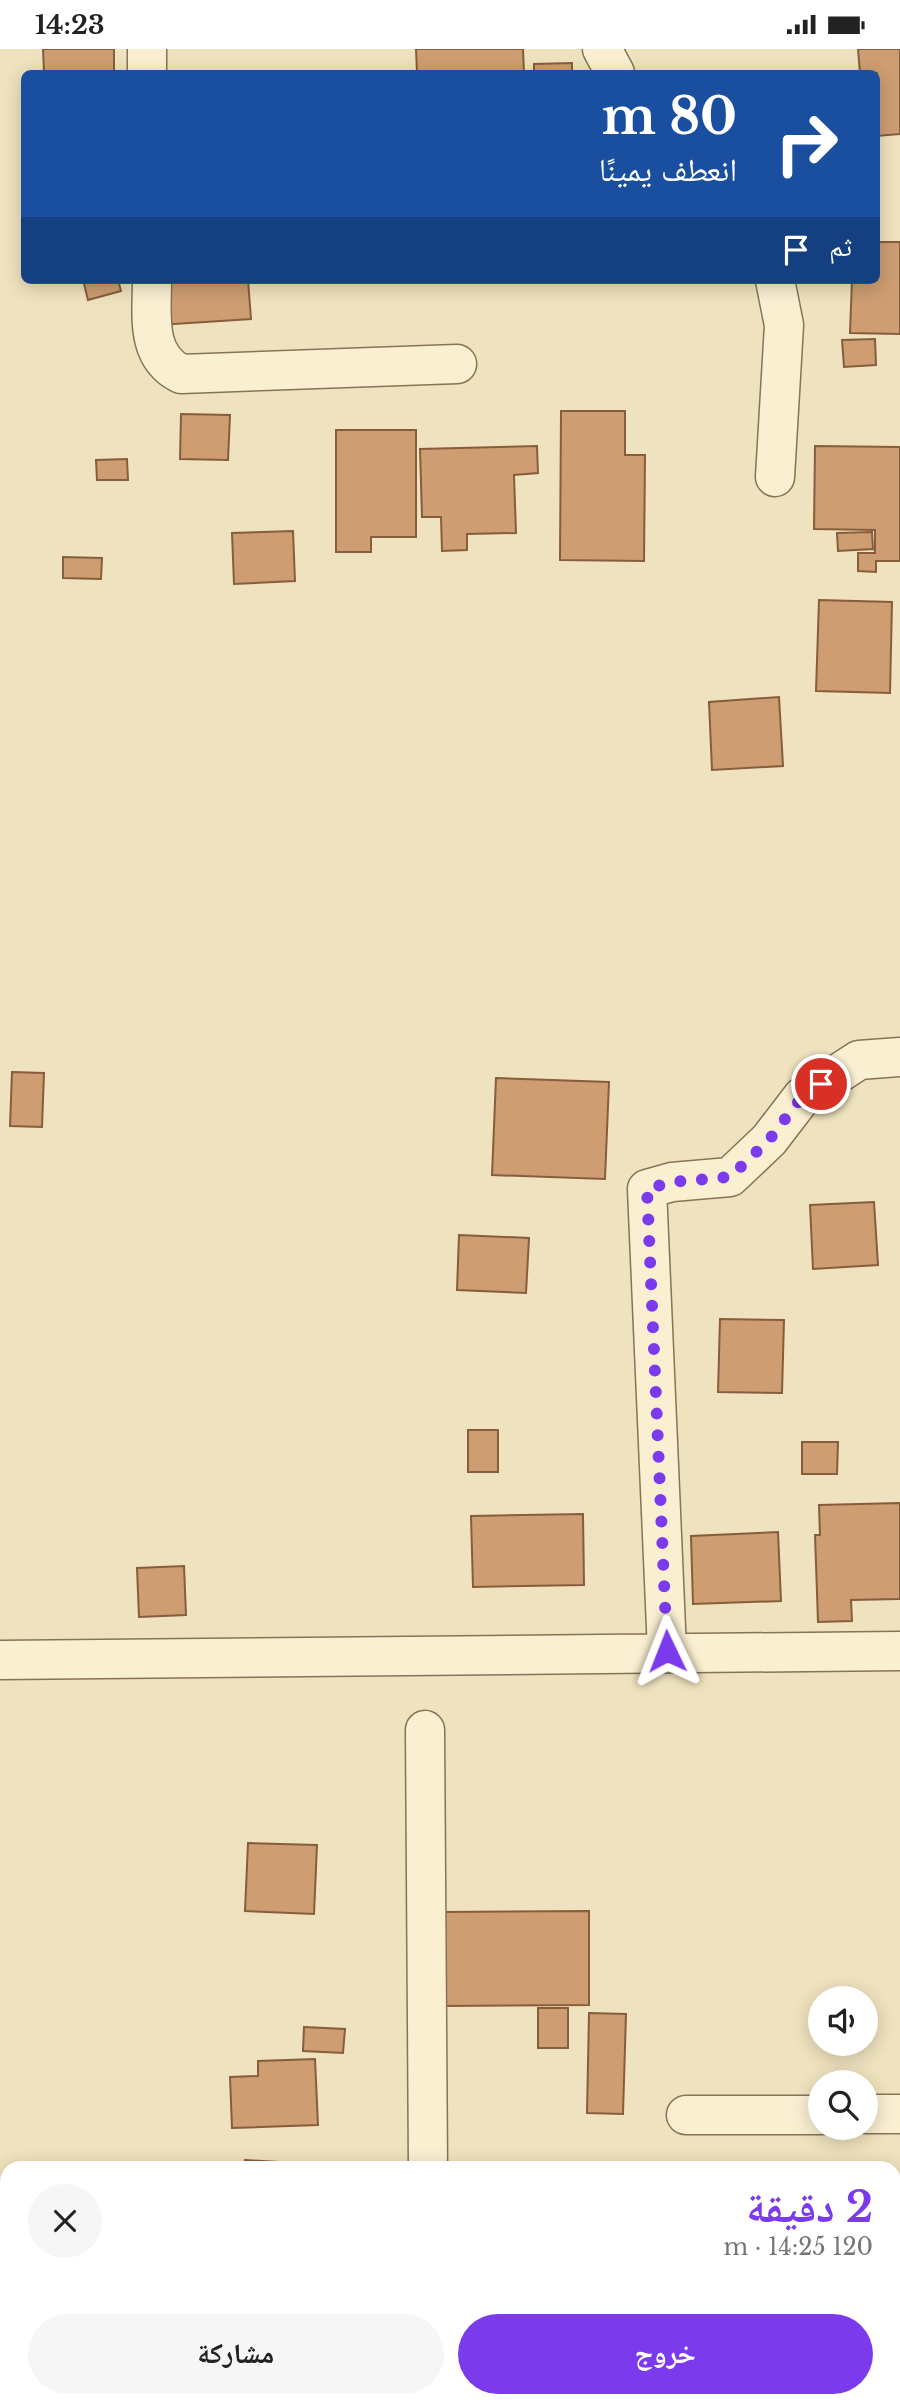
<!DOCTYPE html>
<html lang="ar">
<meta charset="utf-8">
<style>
:root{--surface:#fff;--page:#f6f6f6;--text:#222;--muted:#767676;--accent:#7c3aed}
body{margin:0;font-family:"Libre Baskerville","Noto Naskh Arabic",serif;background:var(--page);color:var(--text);direction:rtl;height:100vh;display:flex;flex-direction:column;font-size:26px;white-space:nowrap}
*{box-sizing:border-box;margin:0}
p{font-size:23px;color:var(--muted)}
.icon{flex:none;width:38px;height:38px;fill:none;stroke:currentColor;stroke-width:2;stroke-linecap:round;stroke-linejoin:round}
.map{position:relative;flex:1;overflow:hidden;direction:ltr}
.sheet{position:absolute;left:0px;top:2112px;width:901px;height:247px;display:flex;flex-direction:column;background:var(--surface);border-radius:21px 21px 0 0;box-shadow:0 4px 18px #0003;direction:rtl}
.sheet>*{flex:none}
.guide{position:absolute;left:21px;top:21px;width:859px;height:214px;border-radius:10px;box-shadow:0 4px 18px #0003;direction:rtl;background:#1a4fa0;color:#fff;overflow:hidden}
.fabs{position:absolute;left:808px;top:1937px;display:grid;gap:14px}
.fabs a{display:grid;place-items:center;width:70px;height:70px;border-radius:50%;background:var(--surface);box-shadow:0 4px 18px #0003;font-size:35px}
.pin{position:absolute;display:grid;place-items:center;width:60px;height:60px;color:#fff;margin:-30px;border:4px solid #fff;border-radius:50%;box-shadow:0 2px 7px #0007}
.me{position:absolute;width:77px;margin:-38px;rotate:358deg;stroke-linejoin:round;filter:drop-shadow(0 0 5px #0008)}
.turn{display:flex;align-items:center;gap:24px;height:147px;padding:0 28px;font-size:32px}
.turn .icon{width:91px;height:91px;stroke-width:2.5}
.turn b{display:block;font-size:49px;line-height:60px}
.then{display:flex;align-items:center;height:66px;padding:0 28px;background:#0003;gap:14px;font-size:26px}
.round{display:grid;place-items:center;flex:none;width:74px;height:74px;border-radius:37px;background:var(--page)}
.summary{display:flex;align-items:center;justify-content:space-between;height:119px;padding:0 28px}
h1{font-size:42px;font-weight:800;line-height:52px;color:var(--accent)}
.cta{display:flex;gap:14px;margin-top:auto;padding:14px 28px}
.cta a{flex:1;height:80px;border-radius:42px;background:var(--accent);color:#fff;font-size:28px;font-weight:800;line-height:80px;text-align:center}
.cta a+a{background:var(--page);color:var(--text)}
.status{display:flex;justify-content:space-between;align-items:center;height:49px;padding:0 35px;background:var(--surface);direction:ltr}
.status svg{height:19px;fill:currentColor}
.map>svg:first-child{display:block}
</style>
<div class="status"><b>14:23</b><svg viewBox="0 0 49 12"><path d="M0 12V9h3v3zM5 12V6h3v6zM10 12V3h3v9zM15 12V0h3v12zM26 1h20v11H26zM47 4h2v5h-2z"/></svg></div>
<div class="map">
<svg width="900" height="2358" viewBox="0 0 900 2358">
<rect width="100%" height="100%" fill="#efe2be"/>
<path fill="#ce9d72" stroke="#875d3c" stroke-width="2" d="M43,0H114V24H44Z
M416,0H523L524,24H417Z
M858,0H900V85L877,87V24H860Z
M572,14V24H534V15Z
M877,193H900V285L850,284L852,231H877Z
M83,231H118L121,242L88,251Z
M156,231H248L251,270L159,276Z
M875,290L876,316L844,318L842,291Z
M561,362H625V406H645L644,512L560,511Z
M181,365L230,366L228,411L180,410Z
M336,381H416V488H371V503H336Z
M537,397L538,424L514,426L516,484L467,485V501L442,502L441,468H422L420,400Z
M815,397L900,398V512H876V523L858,522V504H875V481L814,480Z
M127,410L128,431H97L96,411Z
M293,482L295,532L234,535L232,484Z
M872,483L873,500L838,502L837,484Z
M63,508L102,509L101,530L63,529Z
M819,551L892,553L890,644L816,642Z
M779,648L783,717L712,721L709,653Z
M12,1023L44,1024L42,1078L10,1077Z
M496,1029L609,1033L605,1130L492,1126Z
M874,1153L878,1216L813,1220L810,1156Z
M459,1186L529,1189L526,1244L457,1241Z
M720,1270L784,1271L782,1344L718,1343Z
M468,1381H498V1423H468Z
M802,1393H838L837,1425H802Z
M900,1454V1550L851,1551L852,1572L818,1573L815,1486H820L819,1456Z
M583,1465L584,1536L473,1538L471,1467Z
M778,1483L781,1552L693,1555L691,1487Z
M184,1517L186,1566L139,1568L137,1519Z
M248,1794L317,1796L314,1865L245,1862Z
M589,1862V1956L443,1957L442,1863Z
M538,1959H568V1999H538Z
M589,1964L626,1965L623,2065L587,2064Z
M304,1978L345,1980L343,2004L303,2002Z
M315,2010L318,2076L232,2079L230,2028L258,2027V2012Z
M245,2111L313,2115V2119H245Z
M842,2115L862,2119H841Z"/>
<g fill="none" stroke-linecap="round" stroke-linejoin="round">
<g stroke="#877356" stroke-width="41">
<path id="minor" d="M147,0V24
M602,0L615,24
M152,231C152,266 145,307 181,325L457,315
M775,231L784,276L775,428
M667,1602L647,1140L672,1133L730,1128L769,1091L802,1048L859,1011L900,1008
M0,1611L900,1602
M425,1681L428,2119
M866,2065H900
M686,2066H821
M430,2352V2358"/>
</g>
<use href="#minor" stroke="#faefd1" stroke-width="38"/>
</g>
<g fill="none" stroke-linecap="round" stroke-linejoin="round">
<path stroke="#7c3aed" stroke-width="12" stroke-dasharray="0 21.6" d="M667,1602L647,1140L672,1133L730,1128L769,1091L802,1048L821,1035"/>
</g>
</svg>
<div class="fabs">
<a><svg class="icon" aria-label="sound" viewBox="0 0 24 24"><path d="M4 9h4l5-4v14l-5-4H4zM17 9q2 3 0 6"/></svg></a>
<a><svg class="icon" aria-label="search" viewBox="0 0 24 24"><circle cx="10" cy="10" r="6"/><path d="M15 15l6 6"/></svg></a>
</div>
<div class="pin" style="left:821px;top:1035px;background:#d93025"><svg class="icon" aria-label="arrive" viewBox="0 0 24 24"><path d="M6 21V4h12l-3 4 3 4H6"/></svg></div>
<svg class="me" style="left:667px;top:1602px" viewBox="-20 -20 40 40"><path d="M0-17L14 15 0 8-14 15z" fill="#7c3aed" stroke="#fff" stroke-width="4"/></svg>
<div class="guide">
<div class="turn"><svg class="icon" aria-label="right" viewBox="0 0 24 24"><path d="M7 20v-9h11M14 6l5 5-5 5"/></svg><div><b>80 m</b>انعطف يمينًا</div></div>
<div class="then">ثم<svg class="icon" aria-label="arrive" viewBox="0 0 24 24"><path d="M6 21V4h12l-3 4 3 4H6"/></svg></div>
</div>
<section class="sheet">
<div class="summary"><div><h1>2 دقيقة</h1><p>120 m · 14:25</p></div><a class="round"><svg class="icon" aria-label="close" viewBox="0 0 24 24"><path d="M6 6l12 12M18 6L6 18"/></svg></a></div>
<div class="cta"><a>خروج</a><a>مشاركة</a></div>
</section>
</div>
